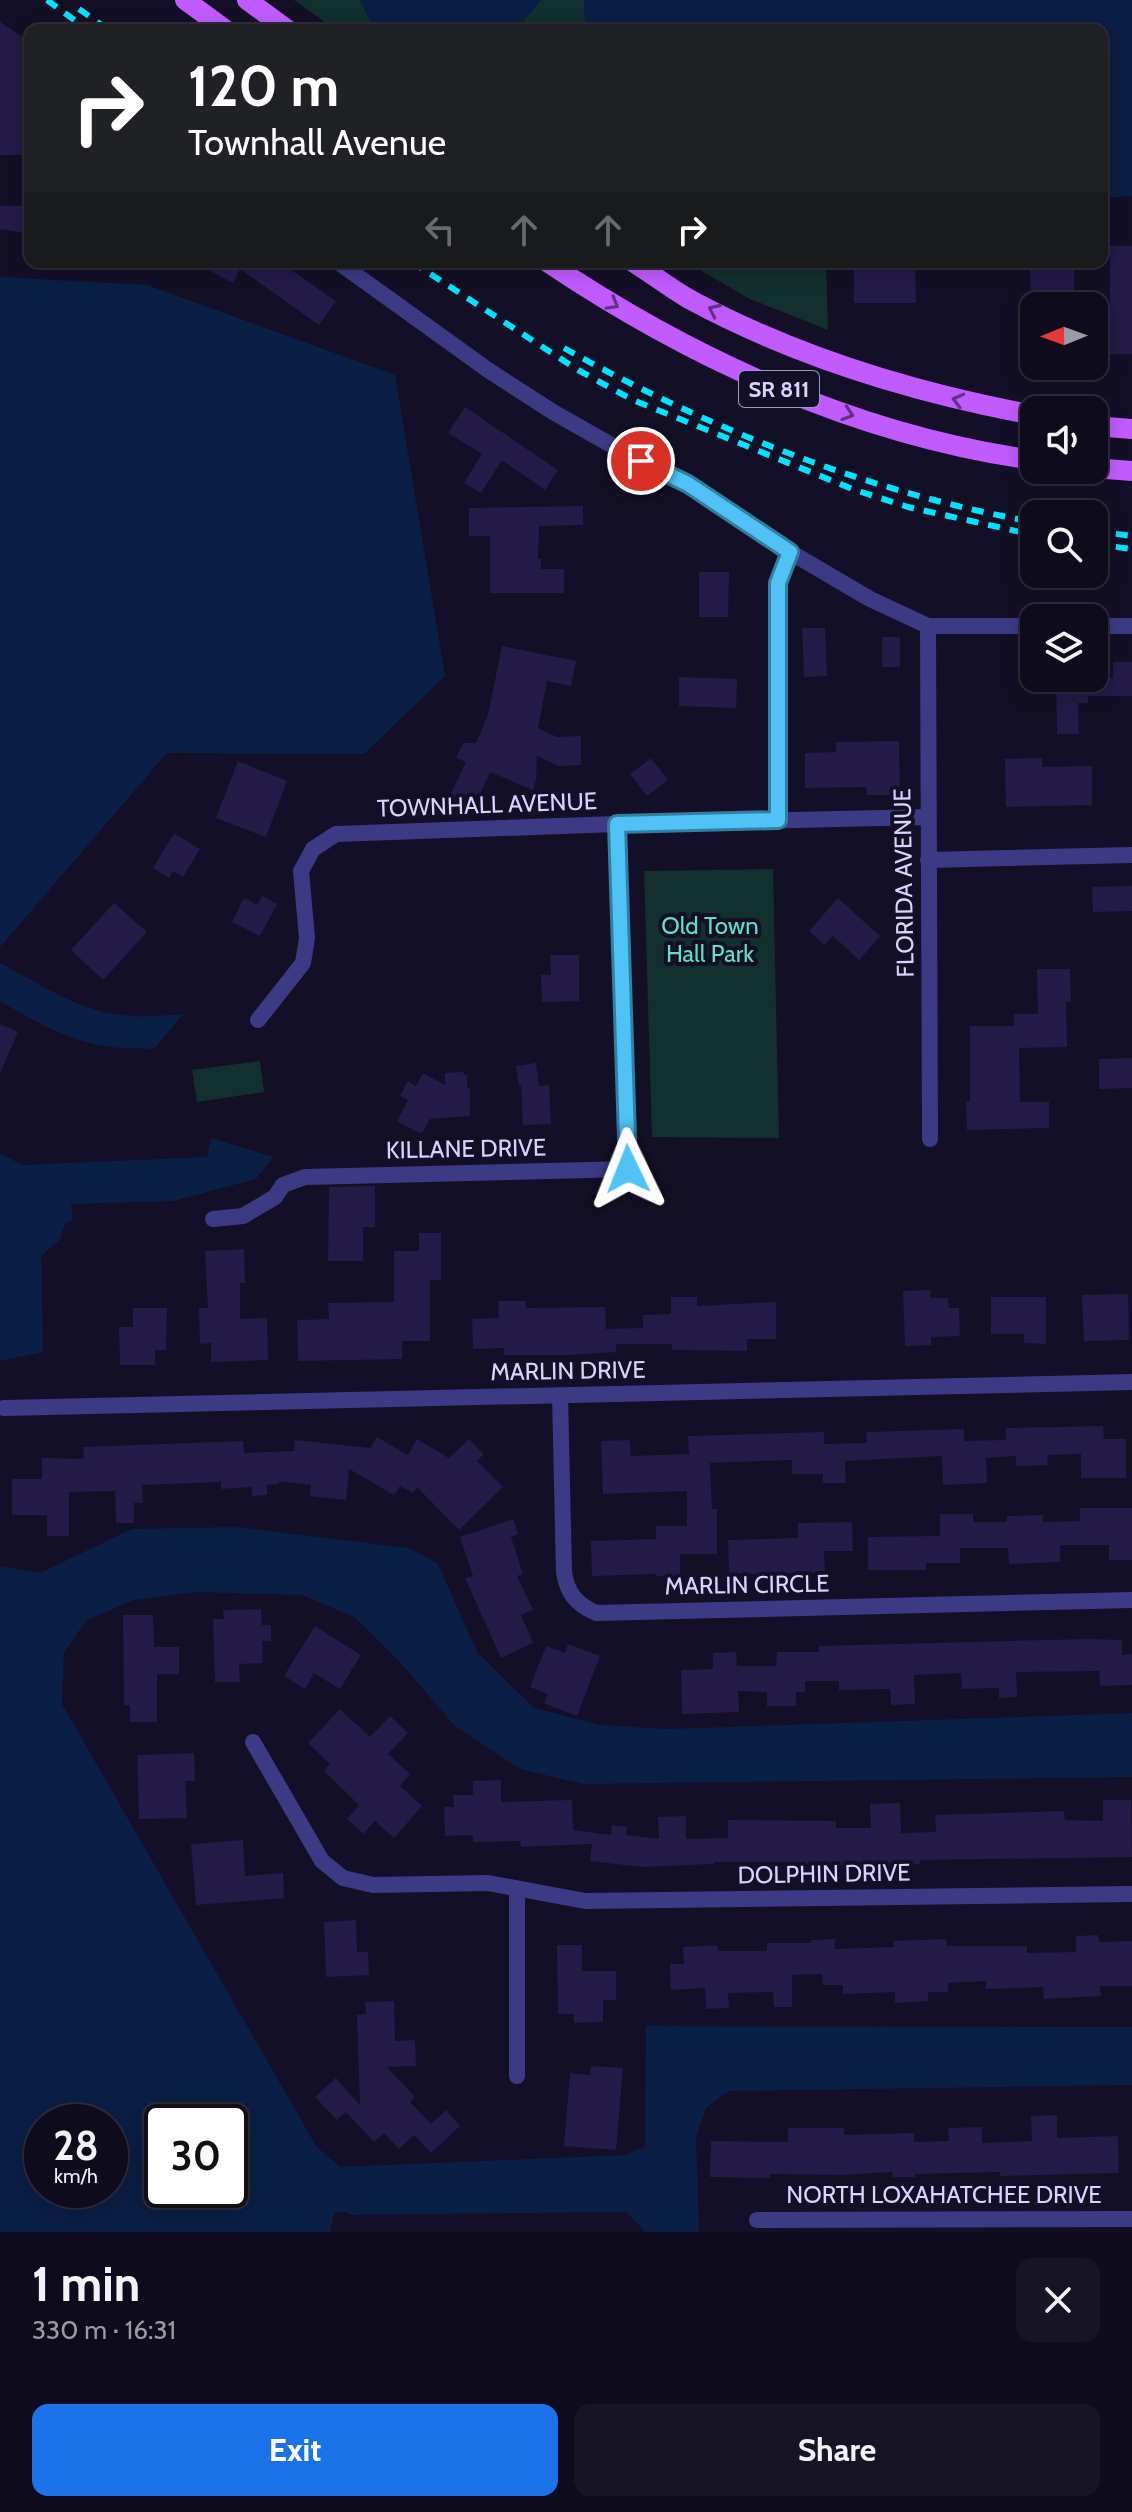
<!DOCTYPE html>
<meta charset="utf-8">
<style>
:root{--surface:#0e0b1c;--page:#171425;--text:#f1f3f6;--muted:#9b9ba3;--line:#2e2b3b;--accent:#1a73e8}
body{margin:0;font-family:Cabin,sans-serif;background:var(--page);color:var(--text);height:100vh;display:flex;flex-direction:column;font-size:30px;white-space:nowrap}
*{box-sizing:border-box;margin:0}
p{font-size:26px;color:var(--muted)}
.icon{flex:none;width:44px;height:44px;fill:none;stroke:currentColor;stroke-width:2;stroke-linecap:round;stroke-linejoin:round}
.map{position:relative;height:2232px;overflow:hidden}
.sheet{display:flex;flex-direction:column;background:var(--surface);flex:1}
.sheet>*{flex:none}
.top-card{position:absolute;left:24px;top:24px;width:1084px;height:244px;border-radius:16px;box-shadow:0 4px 20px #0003,0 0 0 2px var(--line);background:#202124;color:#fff;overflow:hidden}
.needle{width:52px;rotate:269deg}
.fabs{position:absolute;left:1020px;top:292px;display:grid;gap:16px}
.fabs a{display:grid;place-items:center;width:88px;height:88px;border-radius:16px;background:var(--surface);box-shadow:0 4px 20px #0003,0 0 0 2px var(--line);font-size:40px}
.speed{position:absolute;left:24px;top:2104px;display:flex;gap:16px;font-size:40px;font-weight:700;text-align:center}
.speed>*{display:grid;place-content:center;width:104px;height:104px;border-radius:50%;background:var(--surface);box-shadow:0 4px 20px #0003,0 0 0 2px var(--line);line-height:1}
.speed small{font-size:20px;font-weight:400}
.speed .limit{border:4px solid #111;border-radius:12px;background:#fff;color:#111}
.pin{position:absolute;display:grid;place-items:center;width:68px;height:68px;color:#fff;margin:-34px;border:4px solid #fff;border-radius:50%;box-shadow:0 2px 8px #0007}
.me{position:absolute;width:88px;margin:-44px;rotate:358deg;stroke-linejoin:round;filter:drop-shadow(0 0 6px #0008)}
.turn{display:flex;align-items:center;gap:28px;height:168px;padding:0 32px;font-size:36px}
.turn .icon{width:104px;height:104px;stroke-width:2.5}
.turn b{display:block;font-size:56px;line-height:68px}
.lanes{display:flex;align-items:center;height:76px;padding:0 32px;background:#0003;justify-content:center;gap:40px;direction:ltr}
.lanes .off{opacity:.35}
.round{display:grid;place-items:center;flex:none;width:84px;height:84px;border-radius:16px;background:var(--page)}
.head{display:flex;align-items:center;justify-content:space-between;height:136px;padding:0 32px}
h1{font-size:48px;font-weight:700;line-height:60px}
.cta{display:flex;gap:16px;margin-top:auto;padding:16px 32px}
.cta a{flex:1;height:92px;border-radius:16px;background:var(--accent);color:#fff;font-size:32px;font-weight:700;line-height:92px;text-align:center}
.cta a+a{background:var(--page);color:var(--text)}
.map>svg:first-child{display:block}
</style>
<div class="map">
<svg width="1132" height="2232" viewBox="0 0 1132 2232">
<rect width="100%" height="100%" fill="#130f26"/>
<path fill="#12302f" d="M294,0H362L376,30H336Z
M536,0H590L592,30H513Z
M686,262H826L828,330L750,299Z
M773,869L779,1138L652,1137L644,871Z
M260,1061L264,1092L197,1102L192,1070Z"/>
<path fill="#0a1f44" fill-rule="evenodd" d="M360,0H541L516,30H374Z
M584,0H1132V196L1102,198V30H585Z
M0,277L147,285L395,375L445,676L364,754L167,753L0,947Z
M0,963C35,981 74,1008 114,1014C137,1018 159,1016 183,1014L154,1049C139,1048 124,1049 110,1047C71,1042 33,1021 0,1001Z
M211,1138L273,1157L256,1179L174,1201L71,1204L73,1219L64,1226L60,1240L41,1256L43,1352L0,1361V1153L22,1165L207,1157Z
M235,1527L409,1548L438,1564L477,1652L534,1708L600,1725L668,1729L1132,1713V1777L583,1784L520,1769L455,1726L399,1661L356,1618L302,1595L198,1592L133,1600L86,1621L64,1652L62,1704L316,2146L340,2167L624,2155L645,2147L646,2026L1132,2027V2085L729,2091L706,2108L696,2137L699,2232H645L627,2212L352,2215L346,2212L334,2213L330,2232H0V1566L40,1573L132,1529ZM110,2122V2190H42V2122ZM230,2122V2190H162V2122Z"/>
<path fill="#241b47" d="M0,22L30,42V124H24V155H0Z
M0,206H30V234L0,229Z
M1110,246H1132V354H1110Z
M194,262H280L336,301L319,325L240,269L233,283Z
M854,262H915L916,303H854Z
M1030,262H1074V306L1031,305Z
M465,407L558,470L545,490L502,460L481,493L464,483L482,454L448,433Z
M583,506V525L539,526L538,559H541V569H564V593H490V536H469V508Z
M699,572H729L728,617H699Z
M802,628H825L827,676L804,677Z
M882,637H900V667H882Z
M502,646L576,661L571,686L547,681L538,728L557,737L581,736V765L559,766L537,756L536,780L533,790L490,772L474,807L450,796L466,762L456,758L463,743H476L488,715Z
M1113,662H1132V696H1088V703H1078L1079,734H1057L1056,678H1113Z
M679,677L737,679L736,708L679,706Z
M899,741L900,795H867L866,787L805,788V753L836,752V742Z
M651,758L668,780L647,796L630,774Z
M1042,758V767L1092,766V805L1006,807L1005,759Z
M238,761L287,781L266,837L216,818Z
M174,833L200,849L183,877L173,871L169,878L153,868Z
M1132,886V911L1093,912L1092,887Z
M262,896L277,904L260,936L232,922L244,898L257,905Z
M838,898L880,936L859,960L833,936L824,945L809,931Z
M114,903L147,932L103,980L71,950Z
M550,955H579V1001L542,1002L541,975H551Z
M1037,969H1070L1071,1002H1066L1067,1047L1019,1048L1020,1102H1049V1128L967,1130L966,1101H970V1026H1014V1014H1038Z
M0,1024L18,1032L0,1073Z
M1132,1058V1088L1099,1089V1059Z
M536,1063L539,1086L549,1085L551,1124L523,1125L521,1086H519L516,1066Z
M464,1072V1075H467V1088H470V1116L430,1119L423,1132L419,1133L397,1121L408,1100L400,1096L408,1081L416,1086L423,1073L445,1085V1073Z
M375,1186V1227H363V1261H328L329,1187Z
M419,1233H441V1280H430V1341H402V1359L298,1361L297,1320L329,1319L328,1303L394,1302V1251H419Z
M244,1249L245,1283H240V1319L267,1318L268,1360L211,1362V1343L200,1344L199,1308H208L205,1251Z
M930,1290L931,1298H948L949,1308H959L960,1336L931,1337V1345L905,1346L903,1291Z
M1128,1294L1129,1340L1084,1341L1082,1295Z
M671,1297H697V1306L776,1302V1339H747V1351L672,1350V1344H616V1352L568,1355H504V1348L473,1349L472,1319L499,1318L498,1301H526V1308L605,1307L606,1329L643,1328V1315L671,1314Z
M991,1297H1046V1344L1024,1343V1334H991Z
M133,1308H167L166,1350H155V1365H120L119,1327H133Z
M1103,1426L1104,1439H1126V1478H1081V1454L1047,1455L1048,1465L1016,1466V1456L986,1458L987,1483L943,1485L942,1456L845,1461L846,1483H823V1474H792V1460L710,1463L712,1509H717V1554H680V1576H656V1574L592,1576L591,1541L656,1539V1526H687V1491L603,1494L601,1441L630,1440L631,1456L689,1454L688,1436L824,1432V1444L867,1443L866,1432L964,1429V1441L1006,1440V1428Z
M377,1437L408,1455L417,1439L449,1458L469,1439L484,1454L477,1461L503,1487L459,1530L417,1487L413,1493L400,1486L394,1495L349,1469L346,1500L310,1496L311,1485L279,1481V1484L267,1485V1495L252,1496V1487L221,1489V1482L142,1485L143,1503H134V1523H116L115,1491L69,1492V1536H47V1515H12V1479H42V1458L84,1459L83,1447L243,1441L244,1453L294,1451L295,1440L370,1448Z
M1080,1508H1132V1560H1109V1545H1060V1562L1009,1564L1008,1548H960V1563H926V1570H868V1537L940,1536V1514H973V1522H1007V1516L1043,1515V1522L1080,1521Z
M513,1519L518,1534L511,1537L523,1574L517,1576L533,1610L521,1615L533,1643L501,1658L465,1578L473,1576L460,1537Z
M852,1522L853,1551H824L825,1573L729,1574L728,1540L798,1538V1523Z
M261,1609L262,1625H271V1641H262L263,1663L239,1664L240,1682H215L213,1619H224L223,1610Z
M123,1615H153L154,1647H179V1674H157V1722H130V1705H124Z
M315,1626L361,1655L340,1689L314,1673L305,1689L284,1676Z
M1087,1639L1122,1640V1655L1132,1654V1685L1100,1686L1099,1671L1016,1672L1017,1697L999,1698V1688L962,1689L961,1673L914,1675L915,1704L891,1705L890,1689L839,1690V1681H805V1692H796V1706H767V1692L738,1691L739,1712L682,1714L681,1670L713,1669V1653L736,1652L737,1666H776L777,1652H819V1646Z
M568,1644L600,1656L577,1716L544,1703L548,1694L530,1687L546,1646L565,1653Z
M340,1709L370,1737L390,1716L408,1733L388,1754L410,1774L400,1786L422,1806L394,1838L375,1821L363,1834L347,1819L359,1805L324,1771L330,1764L308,1743Z
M194,1753L195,1781H185L187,1818L139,1819L137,1755Z
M501,1780V1802L572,1800L573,1830L611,1835L612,1825L627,1827L626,1835L659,1839L658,1817L686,1816V1839L728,1838V1820L836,1821V1828H871L870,1804L900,1803L901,1833L936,1832L935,1815L1064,1811L1065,1820L1103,1821V1800H1131L1132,1857L920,1860V1864L868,1866L796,1864V1862H714V1864L641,1867L590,1861L592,1844L521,1847L520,1841L473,1842V1835L445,1836L444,1807H454L453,1795H473V1781Z
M243,1840L245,1876L283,1873L284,1898L196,1905L191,1844Z
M356,1920L357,1952H368L369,1975L326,1977L324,1922Z
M1098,1935L1099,1942L1132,1941V1986H1100L1101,1996L1044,1999L1043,1987L986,1989V1981L948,1983V1992H928V2001L895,2003V1992L843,1994V1985H823L822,1974L792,1975V2007H774L773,1992L728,1993L729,2008L706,2009L705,1988L671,1990L670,1964H684L683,1947L717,1945L718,1951H767V1943H811V1940L835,1939V1949L894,1947V1941L946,1939L947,1946H1027V1953L1076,1952V1936Z
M557,1945H582V1971H616V2000H603V2022L574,2023V2014H558Z
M394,2001L395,2041L415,2040L416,2066L387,2067L415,2097L410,2102L431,2124L446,2110L460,2126L431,2153L414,2135L399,2149L384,2133L374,2142L346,2112L337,2120L315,2097L336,2078L360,2105L357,2015L366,2014L365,2002Z
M591,2066L623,2068L616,2150L564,2146L570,2073L590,2075Z
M1057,2115V2138L1118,2136L1119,2173L1000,2176V2172L915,2174V2177H893L892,2172L844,2175L770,2174V2178L710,2177L711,2141L788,2142V2128H844V2135L914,2133V2142L949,2141L948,2128L982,2127V2143L1032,2141L1031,2116Z"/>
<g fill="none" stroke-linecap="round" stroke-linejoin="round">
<path stroke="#3d3a85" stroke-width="16" d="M338,262L488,370L553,412L620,450L688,484L790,552L870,599L928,626H1034
M928,626L930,1139
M1094,626H1132
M778,820V583L790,552
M928,860L1132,855
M258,1020L303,963L307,938L301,871L313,849L336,834L617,824L927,817
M213,1219L243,1216L275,1197L283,1185L305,1177L628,1169L617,824
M560,1395L564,1572C567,1593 576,1604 596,1613L1132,1600
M4,1408L1132,1382
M253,1742L322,1861L343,1878L373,1885L488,1883L585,1901L1132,1894
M517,2076V1890
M757,2220L1132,2219"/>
<path stroke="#c25bff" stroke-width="20" d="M185,0L226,30
M247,0L288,30
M547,262C693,360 859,436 1034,460
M633,262C652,274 670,288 689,299C796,357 915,393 1034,415
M1094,426L1132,429
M1094,468L1132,471"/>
<path stroke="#00e5ff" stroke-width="6" stroke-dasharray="12 10" stroke-linecap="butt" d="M47,0L88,30
M79,9L109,30
M412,262L578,370L633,400L855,490L908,507L1034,535
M564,348C709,429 870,493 1034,522
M1094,531L1132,536
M1094,544L1132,549"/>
</g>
<defs><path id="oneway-chevron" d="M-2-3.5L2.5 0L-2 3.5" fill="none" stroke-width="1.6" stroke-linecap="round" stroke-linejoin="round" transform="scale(2)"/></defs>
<g stroke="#623188">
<use href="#oneway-chevron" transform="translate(613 304) rotate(30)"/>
<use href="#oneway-chevron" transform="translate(714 310) rotate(-155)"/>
<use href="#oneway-chevron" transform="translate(958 400) rotate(-165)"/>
<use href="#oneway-chevron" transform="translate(848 414) rotate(18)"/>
</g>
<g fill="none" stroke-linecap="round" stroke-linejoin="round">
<g stroke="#337fa1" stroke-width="20">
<path id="route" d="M628,1169L617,824L778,820V583L790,552L688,484L641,461"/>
</g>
<use href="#route" stroke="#4fc3f7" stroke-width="14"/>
</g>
<g text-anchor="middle" stroke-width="8" stroke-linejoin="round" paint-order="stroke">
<rect fill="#130f26" stroke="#9e99be" stroke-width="2" x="739" y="371" width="80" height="36" rx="6"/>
<g font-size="22" font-weight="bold" fill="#d9d4ff">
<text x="779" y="397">SR 811</text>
</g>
<g font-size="24" fill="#d9d4ff" stroke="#130f26">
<text transform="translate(487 805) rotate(-2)" y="8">TOWNHALL AVENUE</text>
<text transform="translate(904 883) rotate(-91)" y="8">FLORIDA AVENUE</text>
<text transform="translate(466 1149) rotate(-1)" y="8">KILLANE DRIVE</text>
<text transform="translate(568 1371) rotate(-1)" y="8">MARLIN DRIVE</text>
<text transform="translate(747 1585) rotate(-1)" y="8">MARLIN CIRCLE</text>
<text transform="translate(824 1874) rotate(-1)" y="8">DOLPHIN DRIVE</text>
<text x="944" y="2203">NORTH LOXAHATCHEE DRIVE</text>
</g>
<g font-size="24" fill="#5fe0c0" stroke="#130f26">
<text x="710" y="934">Old Town<tspan x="710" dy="28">Hall Park</tspan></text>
</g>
</g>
</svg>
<div class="fabs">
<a><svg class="needle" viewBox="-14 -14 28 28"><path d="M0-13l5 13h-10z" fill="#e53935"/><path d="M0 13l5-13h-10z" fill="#9b9ba3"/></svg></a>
<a><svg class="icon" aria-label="sound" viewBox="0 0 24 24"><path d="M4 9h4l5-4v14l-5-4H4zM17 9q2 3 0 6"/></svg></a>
<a><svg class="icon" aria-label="search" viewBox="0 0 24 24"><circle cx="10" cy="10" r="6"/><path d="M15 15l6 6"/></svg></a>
<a><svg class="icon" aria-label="layers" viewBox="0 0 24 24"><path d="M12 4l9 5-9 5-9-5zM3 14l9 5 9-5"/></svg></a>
</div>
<div class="speed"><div>28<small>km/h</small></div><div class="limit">30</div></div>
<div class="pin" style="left:641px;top:461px;background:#d93025"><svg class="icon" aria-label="arrive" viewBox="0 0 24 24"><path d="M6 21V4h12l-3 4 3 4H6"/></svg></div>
<svg class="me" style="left:628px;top:1169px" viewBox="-20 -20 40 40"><path d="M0-17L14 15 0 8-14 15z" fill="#4fc3f7" stroke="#fff" stroke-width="4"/></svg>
<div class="top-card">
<div class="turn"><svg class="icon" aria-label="right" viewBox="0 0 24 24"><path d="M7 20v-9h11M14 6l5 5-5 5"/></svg><div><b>120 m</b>Townhall Avenue</div></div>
<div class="lanes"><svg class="icon off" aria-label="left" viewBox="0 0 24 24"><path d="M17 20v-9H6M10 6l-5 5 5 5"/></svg><svg class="icon off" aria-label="ahead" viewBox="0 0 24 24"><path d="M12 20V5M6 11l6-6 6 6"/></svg><svg class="icon off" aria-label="ahead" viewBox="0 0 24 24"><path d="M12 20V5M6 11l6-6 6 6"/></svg><svg class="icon" aria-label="right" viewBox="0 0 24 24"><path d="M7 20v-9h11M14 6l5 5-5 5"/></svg></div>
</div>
</div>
<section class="sheet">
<div class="head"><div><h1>1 min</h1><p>330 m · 16:31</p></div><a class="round"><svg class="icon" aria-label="close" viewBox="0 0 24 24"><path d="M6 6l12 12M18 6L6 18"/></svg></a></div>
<div class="cta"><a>Exit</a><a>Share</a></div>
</section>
